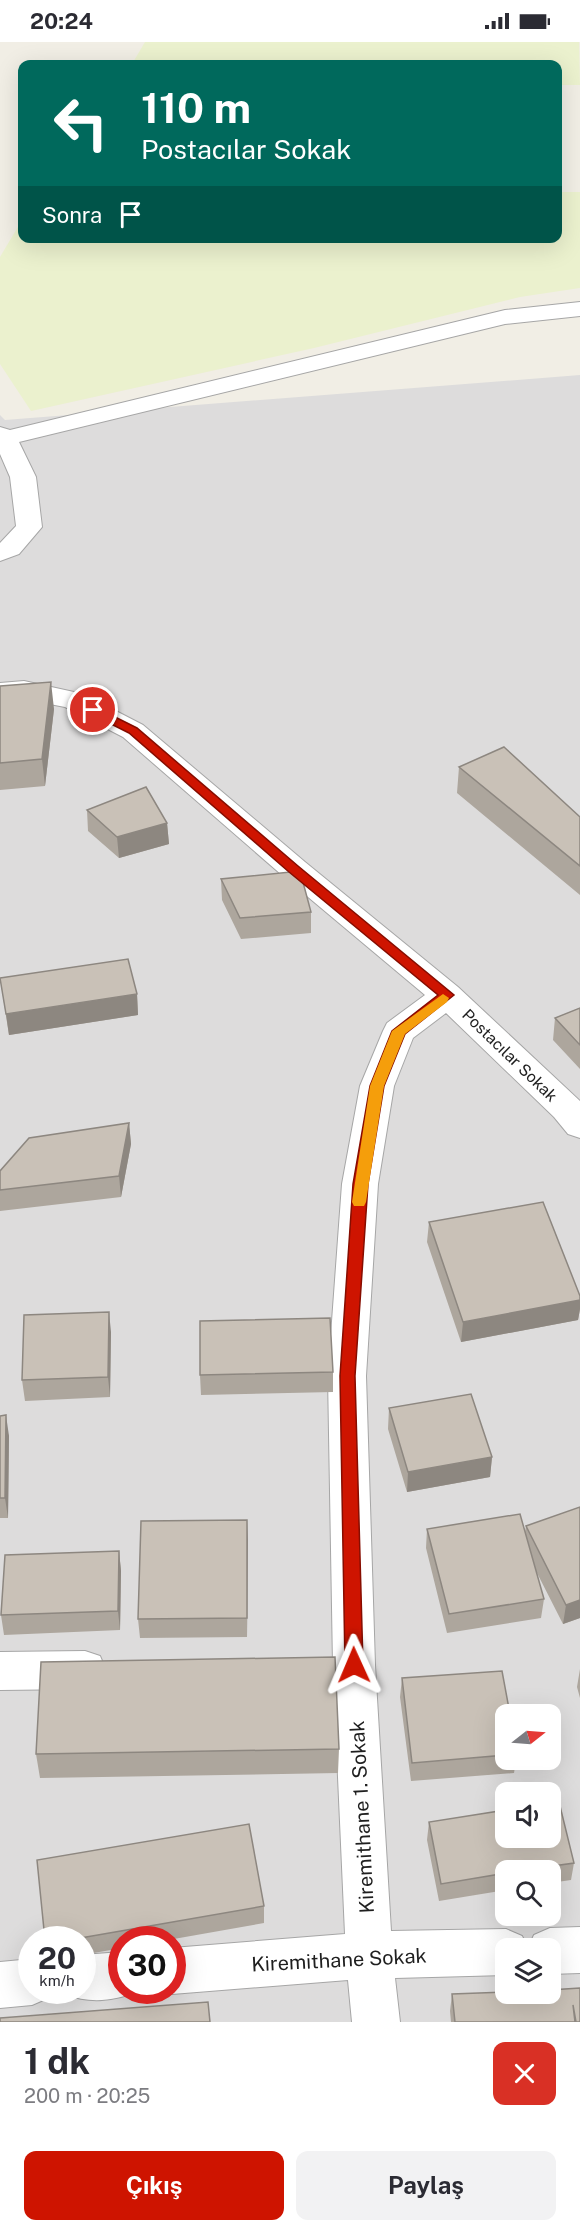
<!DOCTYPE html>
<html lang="tr">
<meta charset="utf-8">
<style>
:root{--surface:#fff;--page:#f2f2f3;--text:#2b2b33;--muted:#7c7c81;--accent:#ce1400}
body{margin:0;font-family:"Public Sans",sans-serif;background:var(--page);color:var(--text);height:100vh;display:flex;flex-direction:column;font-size:22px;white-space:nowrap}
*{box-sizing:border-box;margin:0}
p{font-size:20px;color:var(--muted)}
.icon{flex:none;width:33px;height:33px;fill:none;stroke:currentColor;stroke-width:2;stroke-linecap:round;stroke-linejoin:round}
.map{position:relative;height:1980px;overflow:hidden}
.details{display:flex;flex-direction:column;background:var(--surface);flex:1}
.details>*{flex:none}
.banner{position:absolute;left:18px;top:18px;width:544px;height:183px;border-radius:12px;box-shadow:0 6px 24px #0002;background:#00695c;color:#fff;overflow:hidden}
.needle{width:39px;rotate:73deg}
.buttons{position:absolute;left:495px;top:1662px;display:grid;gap:12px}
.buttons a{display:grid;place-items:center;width:66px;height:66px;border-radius:12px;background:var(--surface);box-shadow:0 6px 24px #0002;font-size:30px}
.speed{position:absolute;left:18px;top:1884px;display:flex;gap:12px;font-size:30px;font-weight:700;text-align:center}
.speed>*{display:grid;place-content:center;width:78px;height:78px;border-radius:50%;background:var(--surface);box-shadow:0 6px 24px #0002;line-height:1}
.speed small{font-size:15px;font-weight:400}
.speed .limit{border:9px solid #d22;background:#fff;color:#111}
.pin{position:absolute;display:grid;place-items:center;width:51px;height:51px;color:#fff;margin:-26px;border:3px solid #fff;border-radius:50%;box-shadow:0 2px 6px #0007}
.me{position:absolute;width:66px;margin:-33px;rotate:359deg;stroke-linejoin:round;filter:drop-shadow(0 0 4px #0008)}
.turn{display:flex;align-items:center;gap:21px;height:126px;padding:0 24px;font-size:27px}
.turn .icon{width:78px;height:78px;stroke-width:2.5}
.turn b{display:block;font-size:42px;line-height:51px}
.then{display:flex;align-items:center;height:57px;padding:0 24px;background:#0003;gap:12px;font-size:22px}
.round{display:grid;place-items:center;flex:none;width:63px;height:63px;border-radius:12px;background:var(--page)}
.headline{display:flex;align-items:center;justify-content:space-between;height:102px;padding:0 24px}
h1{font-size:36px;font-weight:700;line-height:45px}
.cta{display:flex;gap:12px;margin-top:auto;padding:12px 24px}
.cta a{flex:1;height:69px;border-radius:12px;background:var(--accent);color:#fff;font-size:24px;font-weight:700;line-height:69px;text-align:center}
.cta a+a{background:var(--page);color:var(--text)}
.status{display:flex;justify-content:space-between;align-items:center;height:42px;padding:0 30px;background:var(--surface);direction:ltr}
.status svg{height:16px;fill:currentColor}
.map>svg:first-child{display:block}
</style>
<div class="status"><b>20:24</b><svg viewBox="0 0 49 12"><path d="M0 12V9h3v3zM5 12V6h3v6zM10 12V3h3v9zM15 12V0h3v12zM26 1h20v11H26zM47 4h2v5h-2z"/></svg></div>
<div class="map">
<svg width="580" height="1980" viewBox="0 0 580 1980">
<rect width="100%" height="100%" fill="#f1eee5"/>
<path fill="#dddcdc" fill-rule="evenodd" d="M580,333V1980H0V373L5,378ZM506,1672H550V1718H506ZM506,1750H550V1796H506ZM506,1828H550V1874H506ZM32,1898H82V1948H32ZM122,1898H172V1948H122ZM506,1906H550V1952H506Z"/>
<path fill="#ebf1ce" d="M145,0H579L580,43H558V22H132Z
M558,150H580V246L520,255L314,306L31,369L0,322V215L22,178V196H558Z"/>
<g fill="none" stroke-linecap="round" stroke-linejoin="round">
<g stroke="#a6a6a6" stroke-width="2">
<path id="minor" d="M580,260V274L505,282L19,400L36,435L42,485L19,512L0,519V501L16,484L10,435L0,412V385L10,388L505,268Z
M24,639L83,652L143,683L305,820L458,945L580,1059V1096L568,1092L554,1075L446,971L413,996L394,1044L378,1142L366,1334L375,1623L391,1889L506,1887L522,1894L528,1906H506V1933L395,1936L400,1980H352L348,1938L172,1952L163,1948H172V1906L345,1892L333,1623L328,1334L342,1142L360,1044L383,989L387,981L425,953L283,834L123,695L65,665L24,657L0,659V641Z
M85,1609L100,1614L106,1628L100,1642L85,1647L0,1648V1610Z
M580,1885V1931L550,1932V1906H528L534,1893L550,1886Z
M122,1910V1948L138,1949C115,1959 89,1962 66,1952L64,1948H82V1913Z
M32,1917V1948H52L48,1956L32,1963L0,1966V1920Z"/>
</g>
<use href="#minor" fill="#fff" fill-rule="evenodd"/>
</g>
<path fill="#ada69d" d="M0,644L54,667L45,744L0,748Z
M459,725L580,775V853L457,751Z
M87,768L167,781L169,802L119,816L88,789Z
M221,837L311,870V891L241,897L222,858Z
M0,936L137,952L138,973L9,993Z
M580,966V1027L553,998L555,976Z
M129,1081L131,1102L121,1155L0,1169V1129Z
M429,1180L580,1254V1267L578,1278L461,1300L427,1200Z
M111,1290L110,1355L25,1359L22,1338Z
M333,1330V1350L201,1353L200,1333Z
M389,1366L492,1415L490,1435L407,1450L388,1387Z
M0,1374L9,1394L8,1476H0Z
M580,1465V1576L563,1582L536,1529L544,1557L541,1576L447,1591L426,1506L427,1487L525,1490L526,1484Z
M247,1478V1595L140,1596L138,1577Z
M119,1509L121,1529L120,1588L4,1593L1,1573Z
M580,1627V1656L577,1645Z
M402,1636L506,1672V1718H516L514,1731L411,1739L400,1655Z
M339,1707L338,1731L40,1736L36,1712Z
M429,1780L574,1821L571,1838L550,1841V1828H506V1848L439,1859L427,1798Z
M264,1864V1881L168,1898H122V1906L82,1913V1898H45Z
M580,1946V1980H451L450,1969L452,1952H506Z"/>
<path fill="#8d8780" d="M51,640L54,667L45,744L42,717Z
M167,781L169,802L119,816L117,795Z
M137,952L138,973L9,993L6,972Z
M129,1081L131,1102L121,1155L119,1134Z
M580,1258V1267L578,1278L461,1300L463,1280Z
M109,1270L111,1290L110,1355L108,1335Z
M6,1373L9,1394L8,1476L5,1456Z
M492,1415L490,1435L407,1450L408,1430Z
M247,1478L248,1498L247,1595Z
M119,1509L121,1529L120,1588L118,1569Z
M580,1558V1576L563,1582L566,1563Z"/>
<path fill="#c9c1b7" stroke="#8d8780" stroke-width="1.5" d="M51,640L42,717L0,721V644Z
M504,705L580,775V824L459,725Z
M146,745L167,781L117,795L87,768Z
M300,829L311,870L240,876L221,837Z
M128,917L137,952L6,972L0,936Z
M580,966V1003L555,976Z
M129,1081L119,1134L0,1148V1129L29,1096Z
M543,1160L580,1254V1258L463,1280L429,1180Z
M109,1270L108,1335L22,1338L24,1273Z
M330,1276L333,1330L200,1333V1279Z
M471,1352L492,1415L408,1430L389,1366Z
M6,1373L5,1456H0V1374Z
M580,1465V1558L566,1563L526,1484Z
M520,1472L544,1557L449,1572L427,1487Z
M247,1478V1576L138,1577L141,1479Z
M119,1509L118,1569L1,1573L5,1513Z
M335,1615L339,1707L36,1712L41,1620Z
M502,1629L510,1672H506V1713L412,1721L402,1636Z
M559,1760L574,1821L524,1828H506V1831L441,1842L429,1780L506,1768V1796H550V1761Z
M249,1782L264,1864L69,1898H45L37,1818Z
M580,1946V1980H576L573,1963L575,1980H455L452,1952L506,1950V1952H550V1948Z
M208,1960L210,1980H0V1976Z"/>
<path fill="#ce1400" stroke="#860d00" stroke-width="1.5" d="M93,664L137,686L298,824L454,953L405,992L384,1044L368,1142L355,1334L363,1623L360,1628L354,1631L348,1628L345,1623L340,1334L353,1142L370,1044L392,989L438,953L289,830L129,691L89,671L87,668Z"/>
<path fill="#f59e0b" d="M443,952L449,956L447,960L405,992L384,1044L366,1160L364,1164H354L352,1160L370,1044L392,989Z"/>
<g text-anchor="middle" stroke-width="4.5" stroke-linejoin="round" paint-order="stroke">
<g font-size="16" fill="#1f1f1f" stroke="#fff">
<text transform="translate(510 1013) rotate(44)" y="6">Postacılar Sokak</text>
</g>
<g font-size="20" fill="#1f1f1f" stroke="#fff">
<text transform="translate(362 1775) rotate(-93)" y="7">Kiremithane 1. Sokak</text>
<text transform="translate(339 1918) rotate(-3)" y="7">Kiremithane Sokak</text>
</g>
</g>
</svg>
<div class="buttons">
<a><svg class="needle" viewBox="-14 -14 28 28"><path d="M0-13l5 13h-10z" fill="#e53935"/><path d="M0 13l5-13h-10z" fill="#7c7c81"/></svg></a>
<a><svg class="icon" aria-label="sound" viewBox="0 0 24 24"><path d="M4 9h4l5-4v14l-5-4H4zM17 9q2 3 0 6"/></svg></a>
<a><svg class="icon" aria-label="search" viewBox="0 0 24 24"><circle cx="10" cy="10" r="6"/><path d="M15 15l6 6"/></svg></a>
<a><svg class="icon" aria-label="layers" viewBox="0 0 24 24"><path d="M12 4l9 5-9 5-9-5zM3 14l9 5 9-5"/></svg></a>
</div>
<div class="speed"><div>20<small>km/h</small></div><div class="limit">30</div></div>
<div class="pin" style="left:93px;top:668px;background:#d93025"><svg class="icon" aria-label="arrive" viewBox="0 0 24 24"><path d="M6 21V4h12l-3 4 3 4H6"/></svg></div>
<svg class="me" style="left:354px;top:1623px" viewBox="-20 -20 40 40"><path d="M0-17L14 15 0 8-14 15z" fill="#ce1400" stroke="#fff" stroke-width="4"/></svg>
<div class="banner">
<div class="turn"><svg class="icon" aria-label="left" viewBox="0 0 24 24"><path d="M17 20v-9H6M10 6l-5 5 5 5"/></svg><div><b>110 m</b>Postacılar Sokak</div></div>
<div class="then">Sonra<svg class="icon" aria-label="arrive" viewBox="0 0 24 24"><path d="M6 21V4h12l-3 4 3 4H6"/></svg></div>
</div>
</div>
<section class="details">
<div class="headline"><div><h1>1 dk</h1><p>200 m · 20:25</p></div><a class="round" style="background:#d93025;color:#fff"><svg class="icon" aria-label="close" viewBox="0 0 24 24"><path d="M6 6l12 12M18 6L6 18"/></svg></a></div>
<div class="cta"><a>Çıkış</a><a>Paylaş</a></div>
</section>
